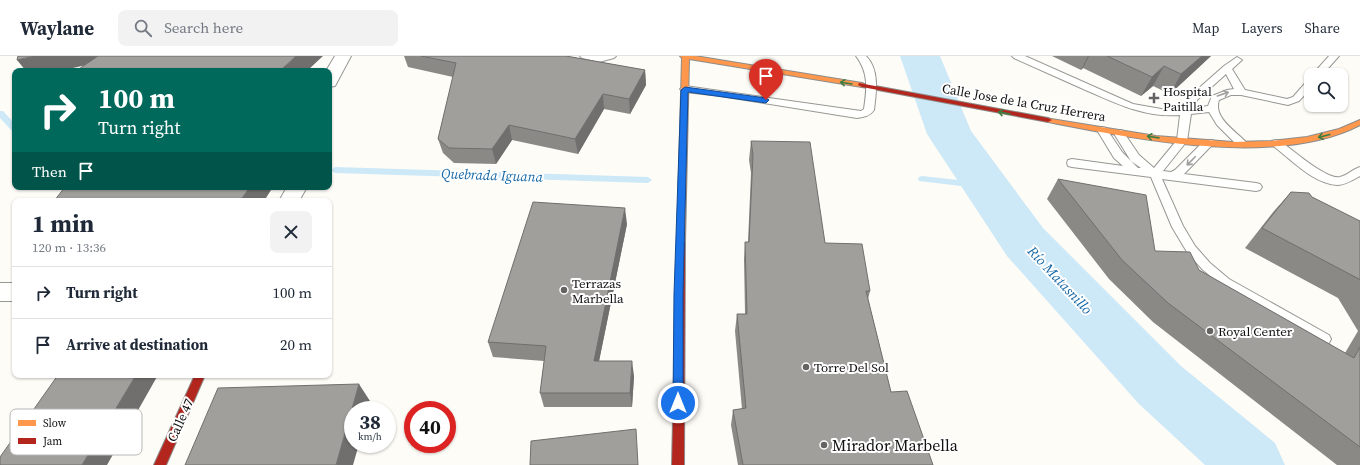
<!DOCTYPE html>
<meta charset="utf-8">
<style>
:root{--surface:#fff;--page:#f2f2f3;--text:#1f2937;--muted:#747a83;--line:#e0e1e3}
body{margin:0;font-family:"Source Serif 4",serif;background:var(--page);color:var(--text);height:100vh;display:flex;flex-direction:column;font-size:15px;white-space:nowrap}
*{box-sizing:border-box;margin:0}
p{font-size:13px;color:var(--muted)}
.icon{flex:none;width:22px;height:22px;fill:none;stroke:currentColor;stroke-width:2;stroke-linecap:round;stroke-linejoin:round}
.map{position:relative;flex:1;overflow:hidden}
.panel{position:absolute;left:12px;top:142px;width:320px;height:180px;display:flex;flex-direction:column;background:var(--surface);border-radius:8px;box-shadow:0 1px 3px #0004}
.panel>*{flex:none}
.banner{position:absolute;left:12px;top:12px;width:320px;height:122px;border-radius:8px;box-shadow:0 1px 3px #0004;background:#00695c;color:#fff;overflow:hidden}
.controls{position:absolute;left:1304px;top:12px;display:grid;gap:8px}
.controls a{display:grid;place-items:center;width:44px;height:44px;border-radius:8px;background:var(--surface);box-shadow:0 1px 3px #0004;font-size:20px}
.speed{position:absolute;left:344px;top:345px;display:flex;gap:8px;font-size:20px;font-weight:700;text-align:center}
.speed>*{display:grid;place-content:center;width:52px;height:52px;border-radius:50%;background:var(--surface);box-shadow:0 1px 3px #0004;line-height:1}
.speed small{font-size:10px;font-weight:400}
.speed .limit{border:6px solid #d22;background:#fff;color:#111}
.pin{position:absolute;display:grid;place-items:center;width:34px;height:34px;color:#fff;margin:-41px -17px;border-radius:50% 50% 50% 0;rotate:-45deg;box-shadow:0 0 4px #0007}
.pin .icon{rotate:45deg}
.me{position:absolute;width:44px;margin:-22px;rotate:0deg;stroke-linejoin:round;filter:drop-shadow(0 0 3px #0008)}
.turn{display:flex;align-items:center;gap:14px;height:84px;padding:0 20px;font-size:18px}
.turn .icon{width:52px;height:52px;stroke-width:2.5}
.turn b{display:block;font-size:28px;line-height:34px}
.then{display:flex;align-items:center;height:38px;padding:0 20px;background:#0003;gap:8px;font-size:15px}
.round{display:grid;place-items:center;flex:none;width:42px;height:42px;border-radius:8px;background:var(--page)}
.headline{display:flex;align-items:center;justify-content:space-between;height:68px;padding:0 20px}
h1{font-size:24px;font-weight:700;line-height:30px}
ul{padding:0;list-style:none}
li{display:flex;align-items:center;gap:12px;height:52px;padding:0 20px;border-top:1px solid var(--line)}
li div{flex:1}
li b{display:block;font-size:15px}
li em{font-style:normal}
header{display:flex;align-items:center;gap:24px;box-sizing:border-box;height:56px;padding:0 20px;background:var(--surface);border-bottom:1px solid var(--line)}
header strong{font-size:19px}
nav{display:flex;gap:22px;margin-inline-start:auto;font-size:14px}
.search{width:280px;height:36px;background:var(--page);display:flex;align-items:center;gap:10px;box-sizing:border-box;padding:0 14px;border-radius:8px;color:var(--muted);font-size:15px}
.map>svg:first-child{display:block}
</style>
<header>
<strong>Waylane</strong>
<div class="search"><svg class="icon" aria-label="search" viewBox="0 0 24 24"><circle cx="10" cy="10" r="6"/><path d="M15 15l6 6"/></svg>Search here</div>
<nav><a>Map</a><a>Layers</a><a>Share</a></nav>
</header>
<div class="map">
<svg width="1360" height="409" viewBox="0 0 1360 409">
<rect width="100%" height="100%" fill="#fdfcf7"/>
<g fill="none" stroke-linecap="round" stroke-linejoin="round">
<path fill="#cde8f7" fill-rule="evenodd" d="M0,55H3L15,68V76L12,75L0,62Z
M335,111L648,121L652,124L648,127L335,117L331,114Z
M922,120L986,127L990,130L986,133L919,125L918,123L919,121Z"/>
<path fill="#cde8f7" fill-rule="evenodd" d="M900,0H940L971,75L1043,172L1181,310L1275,387L1285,409H1205L1139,348L1007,200L927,78Z"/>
<g stroke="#979795" stroke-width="2">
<path id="lane" d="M580,0H616L614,2L599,6L582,2Z
M856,0H866C880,14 876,37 874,54C870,60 864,61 857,62L720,40L685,36L680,33L685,30L861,55L864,53C867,33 869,17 856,0Z
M1012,0H1025L1133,48L1167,54L1182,52L1190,40L1224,10L1237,1L1242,4L1232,13L1245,34L1287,43L1293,41L1308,24L1311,23V32L1299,45L1288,49L1241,39H1231L1219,44C1213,61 1234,74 1245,85L1246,87L1245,89H1237L1217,69L1209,56L1191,58L1187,85L1163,115L1171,116L1175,114L1205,84H1213L1214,86L1213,88L1184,118L1256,127L1260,128L1262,131L1260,134L1256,135L1162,123L1183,170L1195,190L1210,207L1229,223L1329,279L1331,283L1329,287L1324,288L1319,287L1221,229L1202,213L1187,196L1172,171L1151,121L1072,111L1068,110L1067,107L1068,104L1072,103L1123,110L1114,102L1097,74L1102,71L1106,72L1122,96L1138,112H1141L1131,105L1113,76L1114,74H1122L1139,99L1154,112L1177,84L1180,59C1144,62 1113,46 1081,32C1059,22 1036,12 1014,2ZM1226,18L1234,33L1227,34L1212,40L1208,50L1193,52L1197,44Z
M1329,0H1339L1322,19H1312Z
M1276,84L1280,85C1292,93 1326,124 1340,121C1348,119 1353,113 1360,111V120C1353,124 1345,129 1337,129C1312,127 1291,103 1272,89L1271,87L1272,85Z"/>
</g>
<g stroke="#979795" stroke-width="2">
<path id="street" d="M335,0H351L335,30L329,31V15H326Z
M287,131H307L299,145H279Z
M0,227H15V245H0Z"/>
</g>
<g stroke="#8e8d8b" stroke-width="2">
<path id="slow" d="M680,0H695L862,27L866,29L862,31L689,3L685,186L681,189L677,186L682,2Z
M1045,62L1156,80L1233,86L1271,85L1307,81L1339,73L1360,64V69C1277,112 1136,83 1048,66L1044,64Z"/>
</g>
<g stroke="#8e8d8b" stroke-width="2">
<path id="jam" d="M859,27L1048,62L1052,64L1048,66L862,31L858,29Z
M681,183L685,186L684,409H672L677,186Z
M195,319H205L166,409H154Z"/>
</g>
<use href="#lane" fill="#fffffe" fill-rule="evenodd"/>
<use href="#street" fill="#fffffe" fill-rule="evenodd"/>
<use href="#slow" fill="#ff974d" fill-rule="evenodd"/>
<use href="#jam" fill="#b3261e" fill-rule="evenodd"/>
</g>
<path fill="#8a8986" d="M404,0H566L645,14L646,29L630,58L604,53L578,98L512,84L496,108L454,107L443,97L438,83L453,21L408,11Z
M1052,0H1211L1170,38L1153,30L1141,40L1083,12L1081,14Z
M751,85L825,187L870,235L868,243L891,336L933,409H738L731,369L733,354L742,353L735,275L737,258H745L744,203L745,186H748L751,117L749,104Z
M1058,123L1155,195L1199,214L1345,297L1358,275L1338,242L1245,192L1274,155L1291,136L1312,141L1359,165L1360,164V409H1337L1153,266L1109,223L1047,143Z
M627,168L599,305L634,320L632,351H544L540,337L544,305L493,301L488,286Z"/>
<path fill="#716f6d" d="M35,0H128L59,15H26L17,4Z
M296,0H323L308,14L309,15H285L283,12Z
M1088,0H1089L1083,12L1081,14Z
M1202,0H1211L1170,38L1181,18Z
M1164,10L1153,30L1141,40L1152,21Z
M645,14L646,29L630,58L629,43Z
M603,38L604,53L578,98L575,83Z
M509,69L512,84L496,108L492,93Z
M250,131H273L264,145H240Z
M625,152L627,168L596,320L594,305Z
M632,305L634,320L632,351L630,337Z
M136,319H158L107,409H82Z
M359,328L370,345L368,354H353V388H359L353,409H336Z"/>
<path fill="#a19f9c" stroke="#716f6d" d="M18,0H35L17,4Z
M98,0H296L283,12L308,13L307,15H76Z
M421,0H566L645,14L629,43L603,38L575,83L509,69L492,93L449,92L438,83L456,7Z
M1107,0H1202L1181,18L1164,10L1152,21Z
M751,85L810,86L825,187L862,188L870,235H866L891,336L907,335L933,409H743L733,354L746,352L737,258H747L745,186H749L753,99Z
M1058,123L1146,139L1155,195L1190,196L1199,214L1354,302L1360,291V391L1168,247L1122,204Z
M65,131H250L240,145H54Z
M1291,136L1309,137L1312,141L1360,165V224L1359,223L1262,172Z
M533,146L625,152L594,305H632L630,337H540L546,290L488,286Z
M58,319H136L82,409H0V401Z
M359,328L336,409H185L218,332Z
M636,373L638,409H530L531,385Z"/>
<defs><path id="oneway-shaft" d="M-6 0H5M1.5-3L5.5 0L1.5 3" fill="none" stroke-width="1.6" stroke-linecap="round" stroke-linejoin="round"/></defs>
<g stroke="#3e7d41">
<use href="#oneway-shaft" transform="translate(846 27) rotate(-171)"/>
<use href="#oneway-shaft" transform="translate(1004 57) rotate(-169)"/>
<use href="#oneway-shaft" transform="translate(1324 80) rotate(166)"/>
<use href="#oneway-shaft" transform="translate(1153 81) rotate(-172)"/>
</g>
<g stroke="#a0a09f">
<use href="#oneway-shaft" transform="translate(1223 38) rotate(-19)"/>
<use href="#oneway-shaft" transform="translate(1191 105) rotate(134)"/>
</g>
<path fill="#1a73e8" stroke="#114b97" d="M685,31L766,42L769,44L766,47L688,36L683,238V347L682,350L678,351L674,350L673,347L674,238L681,34Z"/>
<g fill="#646362" stroke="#fff" stroke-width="1.5">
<path d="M1152 36h4v4h4v4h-4v4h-4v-4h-4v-4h4z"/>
<circle cx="564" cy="234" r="4"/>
<circle cx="1210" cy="275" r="4"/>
<circle cx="806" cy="311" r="4"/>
<circle cx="824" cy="389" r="4"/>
</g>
<g text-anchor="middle" stroke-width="4" stroke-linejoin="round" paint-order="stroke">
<g font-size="13" fill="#111" stroke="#fff" text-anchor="start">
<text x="1163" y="40">Hospital<tspan x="1163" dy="15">Paitilla</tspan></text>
<text x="572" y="232">Terrazas<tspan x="572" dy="15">Marbella</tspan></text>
<text x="1218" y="280">Royal Center</text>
<text x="814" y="316">Torre Del Sol</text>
</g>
<g font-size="13" fill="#111" stroke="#fff">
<text transform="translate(1024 46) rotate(10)" y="5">Calle Jose de la Cruz Herrera</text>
<text transform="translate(180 364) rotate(-66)" y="5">Calle 47</text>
</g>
<g font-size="14" font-style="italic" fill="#1768a6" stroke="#fff">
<text transform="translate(492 119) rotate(2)" y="5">Quebrada Iguana</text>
<text transform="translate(1060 224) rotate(47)" y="5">Río Matasnillo</text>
</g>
<g font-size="16" fill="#111" stroke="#fff" text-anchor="start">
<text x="832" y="395">Mirador Marbella</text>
</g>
</g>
<rect x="10" y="353" width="132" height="46" rx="6" fill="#fff" stroke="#b8b8b8" stroke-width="1"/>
<rect x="18" y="364" width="18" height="6" fill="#ff974d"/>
<rect x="18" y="382" width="18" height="6" fill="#b3261e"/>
<g font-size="11" fill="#111">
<text x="43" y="371">Slow</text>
<text x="43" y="389">Jam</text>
</g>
</svg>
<div class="controls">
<a><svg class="icon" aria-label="search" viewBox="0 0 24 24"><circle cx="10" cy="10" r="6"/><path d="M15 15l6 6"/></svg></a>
</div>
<div class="speed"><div>38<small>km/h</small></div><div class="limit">40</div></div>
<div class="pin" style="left:766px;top:44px;background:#d93025"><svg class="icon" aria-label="arrive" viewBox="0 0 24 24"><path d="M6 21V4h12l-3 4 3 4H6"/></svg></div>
<svg class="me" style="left:678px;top:347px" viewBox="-20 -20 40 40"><circle r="17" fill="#1a73e8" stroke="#fff" stroke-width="3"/><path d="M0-11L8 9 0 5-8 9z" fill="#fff"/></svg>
<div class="banner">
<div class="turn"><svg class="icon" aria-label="right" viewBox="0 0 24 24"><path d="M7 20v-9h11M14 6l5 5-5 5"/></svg><div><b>100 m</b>Turn right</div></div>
<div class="then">Then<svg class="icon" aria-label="arrive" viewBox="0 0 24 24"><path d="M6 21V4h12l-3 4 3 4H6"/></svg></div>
</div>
<section class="panel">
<div class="headline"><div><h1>1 min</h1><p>120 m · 13:36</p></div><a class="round"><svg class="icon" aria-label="close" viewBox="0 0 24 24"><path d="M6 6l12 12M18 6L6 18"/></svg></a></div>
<ul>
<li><svg class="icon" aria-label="right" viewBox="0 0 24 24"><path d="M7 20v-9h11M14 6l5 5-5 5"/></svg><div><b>Turn right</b></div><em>100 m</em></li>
<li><svg class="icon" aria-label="arrive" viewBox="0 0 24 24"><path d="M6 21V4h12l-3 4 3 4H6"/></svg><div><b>Arrive at destination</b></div><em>20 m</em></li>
</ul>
</section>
</div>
